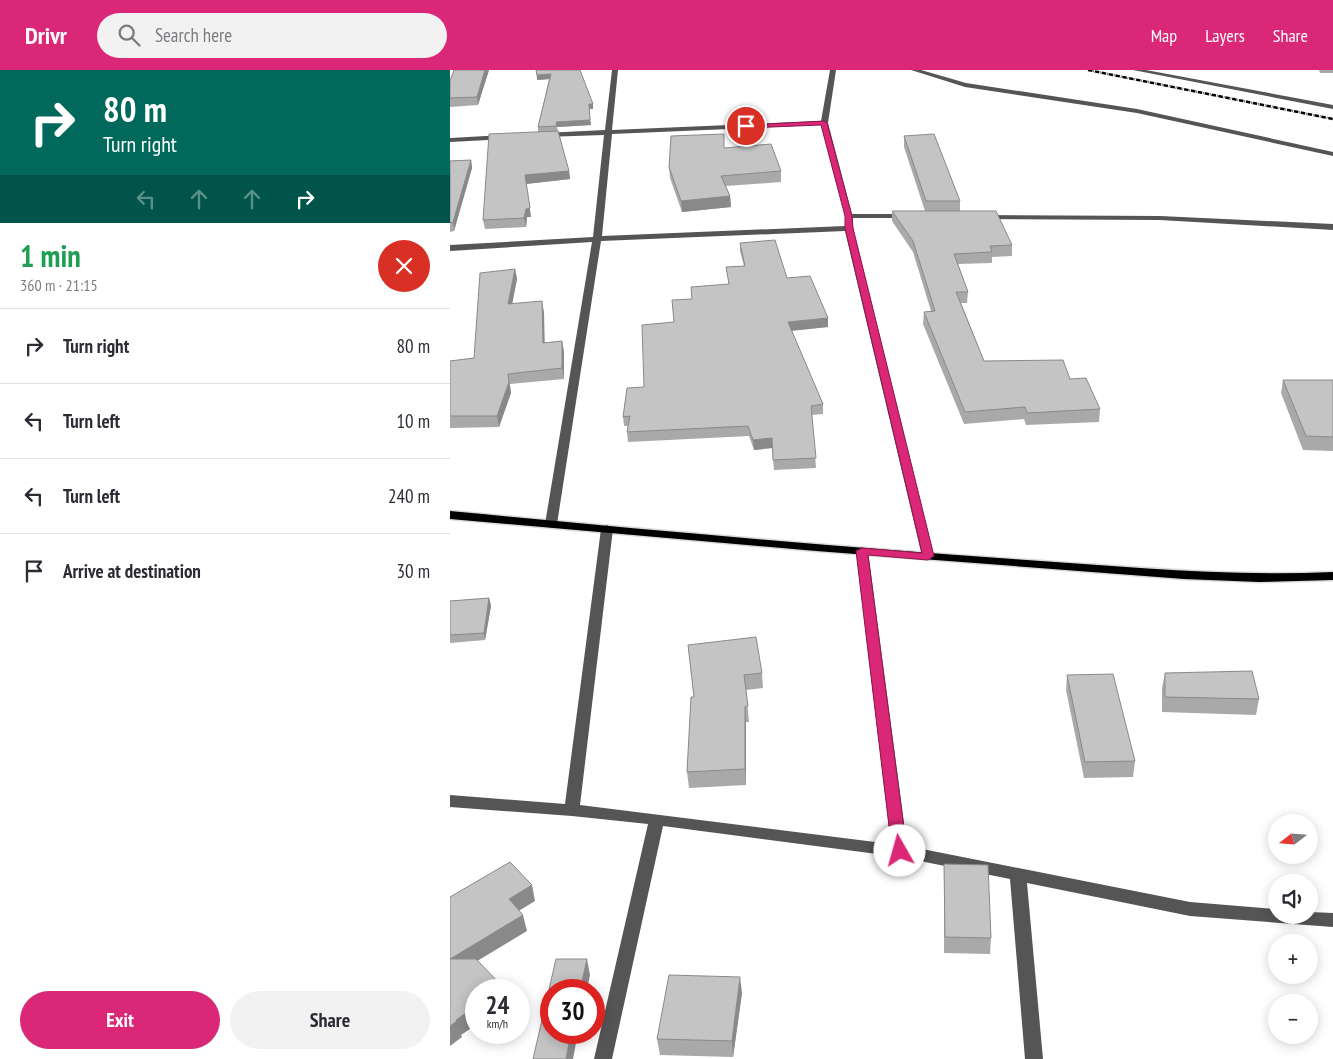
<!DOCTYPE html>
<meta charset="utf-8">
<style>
:root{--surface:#fff;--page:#f2f2f3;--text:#2b2b33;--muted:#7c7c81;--line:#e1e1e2;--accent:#db2777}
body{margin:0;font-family:"PT Sans Narrow",sans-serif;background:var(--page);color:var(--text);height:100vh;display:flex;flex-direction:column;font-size:19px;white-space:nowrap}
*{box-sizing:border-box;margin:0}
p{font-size:16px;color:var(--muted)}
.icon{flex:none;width:28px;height:28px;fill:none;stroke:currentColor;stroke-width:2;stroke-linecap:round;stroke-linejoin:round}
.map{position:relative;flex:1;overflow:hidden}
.panel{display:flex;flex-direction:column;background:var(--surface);width:450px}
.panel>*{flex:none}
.guide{background:#00695c;color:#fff;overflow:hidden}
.needle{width:32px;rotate:253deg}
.tools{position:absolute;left:818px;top:744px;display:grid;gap:10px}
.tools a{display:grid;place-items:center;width:50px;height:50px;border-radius:50%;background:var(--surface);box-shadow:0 2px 12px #0003;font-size:25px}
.speed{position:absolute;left:15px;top:909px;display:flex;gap:10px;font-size:25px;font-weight:700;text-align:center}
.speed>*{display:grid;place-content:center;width:65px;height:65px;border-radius:50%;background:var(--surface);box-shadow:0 2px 12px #0003;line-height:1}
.speed small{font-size:12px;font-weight:400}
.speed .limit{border:8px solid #d22;background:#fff;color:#111}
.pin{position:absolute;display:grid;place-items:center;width:42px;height:42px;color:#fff;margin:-21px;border:2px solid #fff;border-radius:50%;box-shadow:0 1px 5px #0007}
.me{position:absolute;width:55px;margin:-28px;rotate:353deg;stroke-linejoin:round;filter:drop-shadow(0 0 4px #0008)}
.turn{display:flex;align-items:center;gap:18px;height:105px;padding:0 20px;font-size:22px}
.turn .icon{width:65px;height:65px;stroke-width:2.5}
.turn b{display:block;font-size:35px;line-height:42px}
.lanes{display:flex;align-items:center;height:48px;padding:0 20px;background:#0003;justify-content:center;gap:25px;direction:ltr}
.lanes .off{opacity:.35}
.round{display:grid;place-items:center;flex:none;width:52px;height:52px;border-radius:26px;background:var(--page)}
.headline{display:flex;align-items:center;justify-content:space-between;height:85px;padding:0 20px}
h1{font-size:30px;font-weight:700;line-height:38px;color:#1e9e55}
.cta{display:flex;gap:10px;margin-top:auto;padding:10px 20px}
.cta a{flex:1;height:58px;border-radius:30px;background:var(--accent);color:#fff;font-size:20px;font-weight:700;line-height:58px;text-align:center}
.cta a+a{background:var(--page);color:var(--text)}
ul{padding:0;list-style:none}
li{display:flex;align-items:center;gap:15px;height:75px;padding:0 20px;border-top:1px solid var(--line)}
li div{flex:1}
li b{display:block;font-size:19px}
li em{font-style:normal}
header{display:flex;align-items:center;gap:30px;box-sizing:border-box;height:70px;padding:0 25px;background:var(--accent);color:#fff}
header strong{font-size:24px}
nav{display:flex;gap:28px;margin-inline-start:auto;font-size:18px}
.search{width:350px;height:45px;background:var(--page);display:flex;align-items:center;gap:12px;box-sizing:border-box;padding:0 18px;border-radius:28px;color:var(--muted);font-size:19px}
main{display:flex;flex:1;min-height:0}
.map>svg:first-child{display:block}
</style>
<header>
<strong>Drivr</strong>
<div class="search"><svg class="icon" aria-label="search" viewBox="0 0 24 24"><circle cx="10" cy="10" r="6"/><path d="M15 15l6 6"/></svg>Search here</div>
<nav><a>Map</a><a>Layers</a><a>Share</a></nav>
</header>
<main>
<section class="panel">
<div class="guide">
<div class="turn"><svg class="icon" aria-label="right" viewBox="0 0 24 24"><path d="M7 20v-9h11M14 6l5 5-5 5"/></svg><div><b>80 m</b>Turn right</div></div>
<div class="lanes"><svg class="icon off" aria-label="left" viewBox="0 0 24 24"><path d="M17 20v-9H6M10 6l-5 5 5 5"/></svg><svg class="icon off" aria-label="ahead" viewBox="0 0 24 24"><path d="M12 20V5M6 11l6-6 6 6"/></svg><svg class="icon off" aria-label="ahead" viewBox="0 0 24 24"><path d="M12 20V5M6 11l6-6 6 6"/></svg><svg class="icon" aria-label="right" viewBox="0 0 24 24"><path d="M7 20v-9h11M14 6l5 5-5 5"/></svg></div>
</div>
<div class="headline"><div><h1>1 min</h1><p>360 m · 21:15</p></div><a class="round" style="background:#d93025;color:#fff"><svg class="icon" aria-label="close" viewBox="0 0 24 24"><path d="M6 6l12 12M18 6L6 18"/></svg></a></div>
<ul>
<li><svg class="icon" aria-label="right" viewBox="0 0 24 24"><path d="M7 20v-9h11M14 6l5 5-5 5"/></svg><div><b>Turn right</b></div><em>80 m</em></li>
<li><svg class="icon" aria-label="left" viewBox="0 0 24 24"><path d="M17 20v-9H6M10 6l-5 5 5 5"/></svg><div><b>Turn left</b></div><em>10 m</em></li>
<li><svg class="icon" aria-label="left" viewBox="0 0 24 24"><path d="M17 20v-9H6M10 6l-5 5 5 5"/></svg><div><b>Turn left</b></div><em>240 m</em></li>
<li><svg class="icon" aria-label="arrive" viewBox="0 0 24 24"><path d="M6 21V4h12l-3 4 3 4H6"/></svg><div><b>Arrive at destination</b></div><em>30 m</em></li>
</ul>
<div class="cta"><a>Exit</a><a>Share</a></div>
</section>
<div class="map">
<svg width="883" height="989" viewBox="0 0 883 989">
<rect width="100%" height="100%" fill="#fff"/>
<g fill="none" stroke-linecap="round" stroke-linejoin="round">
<g stroke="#dbdbdb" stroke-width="3">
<path id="major" d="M0,441C188,459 375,476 563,489C670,496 776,507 883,502V510L809,512L734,509L366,481L0,449Z"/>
</g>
<path fill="#555" fill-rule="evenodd" d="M162,0H168L162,60L371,51L380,0H386L378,53L402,144H458L462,146L458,148H403V158L484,486L482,489H474L472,486L395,161L151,171L107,454L101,458L95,454L142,172L0,181V175L143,167L154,65L94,67L90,65L94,63L155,60ZM371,55L395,146V156L152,166L162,64Z
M461,0H471L516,13L687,39L883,82V86L687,43L515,17Z
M683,0H696L883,35V39Z
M54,65H57V69L0,72V68Z
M530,145L710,146L883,154V160L710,150L533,149L529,147Z
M157,455L163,459L130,735L441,774L406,481L412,477L418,481L457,776L740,832L826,839V845H859V842L883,843V857L740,846L577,813L593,989H575L560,809L450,787L213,756L162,989H144L198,754L122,746L0,737V725L115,734L151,459Z"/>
<use href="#major" fill="#000" fill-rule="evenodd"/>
<path stroke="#000" stroke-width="2.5" stroke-dasharray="4.5 1 0.5 1" stroke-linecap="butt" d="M638,0L883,49"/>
</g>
<path fill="#a9a9a9" d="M4,0H39L28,35L0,37V11Z
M86,0L143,39H139L141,55L107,57L119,101L120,109L76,114L81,147H77L76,157L35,159L33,150L88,62V57L99,9L87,10Z
M869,0H883V3H870Z
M454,66L510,131V141L562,175V186L542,187V193L508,194L518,222L517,233H511L534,291L620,309L650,339L649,352L576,355L574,349L514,354L473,254L474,242L481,241L463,182L442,151V141H475L454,77Z
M275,78L331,101V112L276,116L280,126L281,137L232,142L220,108L219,97Z
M21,90L22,98L4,161L0,162V91Z
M290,173L337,208L378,257L341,261L373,334V344L362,345L366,398L324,400L322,378L304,380L299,366L178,372L177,362L178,356H174L173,347L194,317L224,252L242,229L279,214L276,197L294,196L290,181Z
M65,199L67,209L62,234L94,242V273L112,271L114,282V309L60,314L61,323L49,357L0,358V291L24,288Z
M833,310H883V381L853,380L831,323Z
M39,528L41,536L35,570L0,573V531Z
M238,575L312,603L313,618L296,620L299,652H296V715L239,718L237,702L244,627Z
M715,603L809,629L806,645L712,642V618Z
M617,605L685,691L683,707L634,708L616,620Z
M494,794L541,868L540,884L494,883Z
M292,923L283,987L210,985L207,969Z"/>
<path fill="#898989" d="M35,0H39L28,35L27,27Z
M101,4V9L87,10V5Z
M139,34H143V39H139Z
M140,50L141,55L107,57L106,52Z
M21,90L22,98L4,161L3,152Z
M119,101L120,109L76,114L81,147H77L76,157L74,148L75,105Z
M280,126L281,137L232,142L231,131Z
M65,199L67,209L60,245L58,234Z
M92,231L94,242L95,284L93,273Z
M378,248V257L338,261V252Z
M112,271L114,282V309L112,298Z
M58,304L61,323L49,357L47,346Z
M322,368V378L304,380L303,370Z
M39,528L41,536L35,570L34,563Z
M295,637L296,652V715L295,699Z
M82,815L85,831L62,845L59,829Z
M73,845L77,861L4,905L0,889Z
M137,889L140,905L137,920H130Z
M290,907L292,923L283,987L282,971Z
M26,936V955L11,965L12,967L0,976V956L6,950Z
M121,962H128L123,989H116Z"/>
<path fill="#c4c4c4" stroke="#898989" d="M4,0H35L27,27L0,28V11Z
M86,0H130L143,34H139L140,50L106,52L107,56L88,57L101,4L87,5Z
M108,61L119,101L75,105L80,138L76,139L74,148L33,150L39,64Z
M274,64V78L321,74L331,101L271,106L280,126L231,131L219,97L221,66Z
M484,64L510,131H476L454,66Z
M21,90L3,152L0,153V91Z
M442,141H546L562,175L540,176L542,182L504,184L518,222H506L534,291L613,290L620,309L636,308L650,339L577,343L575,337L515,342L474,242L485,241L463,171Z
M325,170L337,208L360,206L378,248L338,252L373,334L361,336L366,388L323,390L322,368L303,370L298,356L177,362L180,346L173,347L177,318L194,317L192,255L224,252L222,230L242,229L241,217L279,214L276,197L295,196L290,173Z
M65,199L58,234L92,231L93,273L112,271V298L58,304L59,312L47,346H0V291L24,288L30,203Z
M833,310H883V367L856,366Z
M39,528L34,563L0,565V531Z
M306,567L312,603L294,605L298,636L295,637V699L237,702L241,627H244L238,575Z
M802,601L809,629L715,627V603Z
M663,604L685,691L635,692L617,605Z
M60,792L82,815L59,829L73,845L0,889V827Z
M494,794L538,795L541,868L495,867Z
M0,889H26L53,917L49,920H26V936L6,950L7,951L0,956Z
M106,889H137L130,920H101V962H121L116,989H83Z
M219,905L290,907L282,971L207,969Z"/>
<path fill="#db2777" stroke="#8e194d" d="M374,51L377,53L402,146L403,158L484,486L478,490L418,485L457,781L455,785L450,787L444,785L442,781L406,481L412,478L472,483L395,158V146L371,55L296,58L293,56L296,55Z"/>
</svg>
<div class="tools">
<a><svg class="needle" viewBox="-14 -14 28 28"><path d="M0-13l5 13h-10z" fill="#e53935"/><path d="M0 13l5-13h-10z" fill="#7c7c81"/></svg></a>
<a><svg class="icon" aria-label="sound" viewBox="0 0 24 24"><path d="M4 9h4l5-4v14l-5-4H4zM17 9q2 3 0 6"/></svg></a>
<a>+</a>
<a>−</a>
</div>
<div class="speed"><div>24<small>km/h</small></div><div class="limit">30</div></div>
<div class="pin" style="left:296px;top:56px;background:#d93025"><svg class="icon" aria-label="arrive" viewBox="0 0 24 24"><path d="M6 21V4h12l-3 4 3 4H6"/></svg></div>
<svg class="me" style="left:450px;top:781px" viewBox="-20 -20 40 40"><circle r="19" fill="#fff"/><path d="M0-13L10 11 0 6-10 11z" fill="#db2777"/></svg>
</div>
</main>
